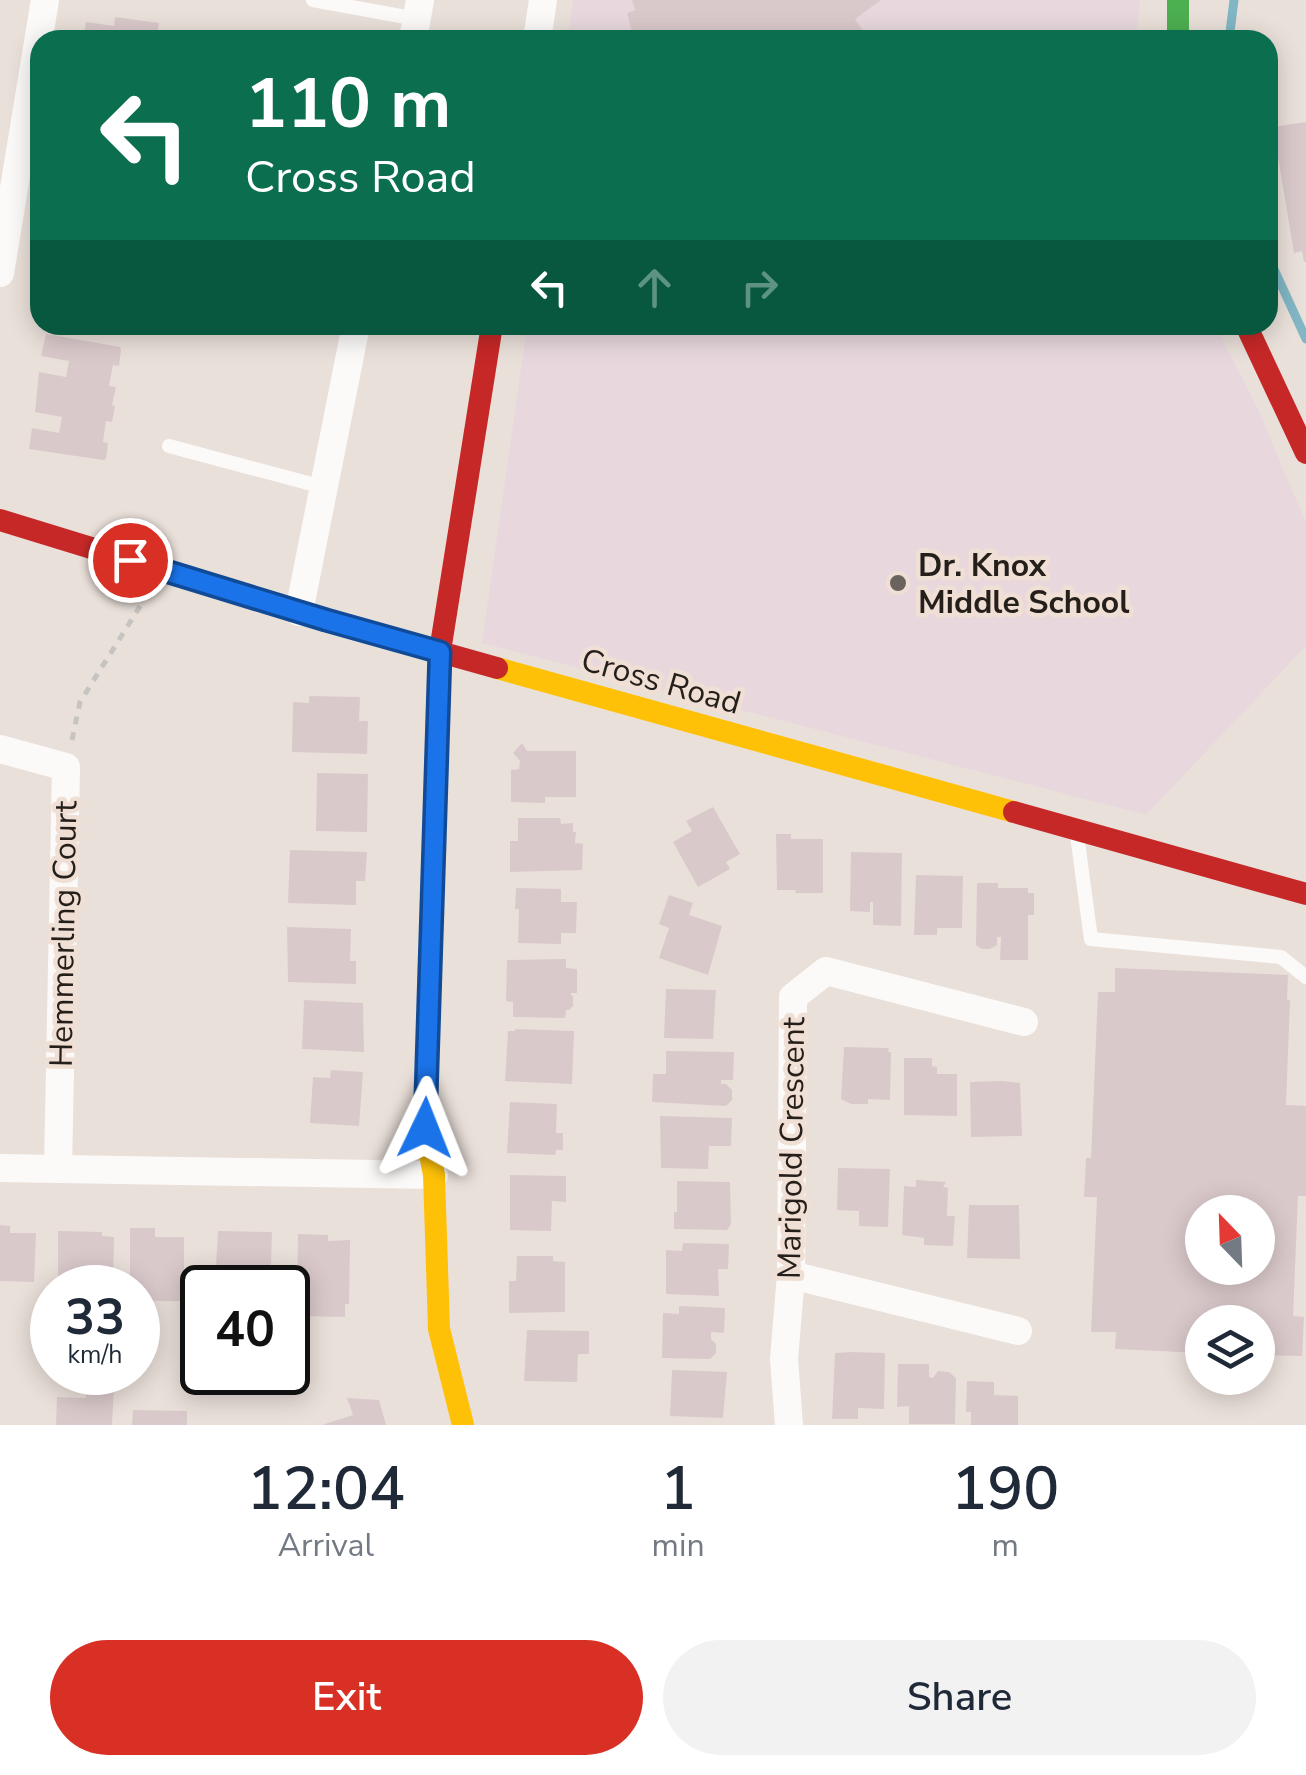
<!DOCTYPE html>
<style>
:root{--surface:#fff;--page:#f2f2f3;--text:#1f2937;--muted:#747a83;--accent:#d93025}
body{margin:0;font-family:"Nunito Sans",sans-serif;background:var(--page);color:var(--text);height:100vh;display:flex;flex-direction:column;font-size:38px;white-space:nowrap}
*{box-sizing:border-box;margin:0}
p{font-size:32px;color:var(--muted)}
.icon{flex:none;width:55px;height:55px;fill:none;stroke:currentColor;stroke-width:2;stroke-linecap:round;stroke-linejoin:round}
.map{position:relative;height:1425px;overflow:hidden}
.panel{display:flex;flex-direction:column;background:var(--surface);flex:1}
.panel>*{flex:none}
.hud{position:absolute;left:30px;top:30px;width:1248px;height:305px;border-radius:30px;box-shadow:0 5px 25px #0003;background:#0b6e4f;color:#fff;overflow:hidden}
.needle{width:65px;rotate:337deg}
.fabs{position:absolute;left:1185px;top:1195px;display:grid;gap:20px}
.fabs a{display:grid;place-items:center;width:90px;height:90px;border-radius:50%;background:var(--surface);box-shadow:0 5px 25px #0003;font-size:50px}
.speed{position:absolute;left:30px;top:1265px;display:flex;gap:20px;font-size:50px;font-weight:700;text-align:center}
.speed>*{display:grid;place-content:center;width:130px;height:130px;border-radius:50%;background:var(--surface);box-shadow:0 5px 25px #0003;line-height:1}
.speed small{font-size:25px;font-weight:400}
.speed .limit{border:5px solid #111;border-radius:15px;background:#fff;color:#111}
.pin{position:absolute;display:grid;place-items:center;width:85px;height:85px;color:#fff;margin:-42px;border:5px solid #fff;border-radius:50%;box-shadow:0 2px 10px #0007}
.me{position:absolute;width:110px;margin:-55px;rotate:2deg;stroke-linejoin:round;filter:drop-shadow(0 0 8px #0008)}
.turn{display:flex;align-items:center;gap:35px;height:210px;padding:0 50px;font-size:45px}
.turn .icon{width:130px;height:130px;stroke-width:2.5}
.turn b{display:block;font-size:70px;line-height:85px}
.lanes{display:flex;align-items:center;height:95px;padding:0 50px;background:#0003;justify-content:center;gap:50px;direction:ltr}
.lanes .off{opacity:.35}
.eta{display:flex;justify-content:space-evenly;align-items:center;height:170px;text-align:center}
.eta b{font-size:60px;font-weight:600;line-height:70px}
.primary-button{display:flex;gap:20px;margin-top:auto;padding:20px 50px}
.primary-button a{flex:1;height:115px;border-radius:60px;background:var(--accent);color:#fff;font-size:40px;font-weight:600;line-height:115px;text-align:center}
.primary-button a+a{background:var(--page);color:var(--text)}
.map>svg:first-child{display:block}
</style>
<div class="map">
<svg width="1306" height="1425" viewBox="0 0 1306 1425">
<rect width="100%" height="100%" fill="#eae0da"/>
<path fill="#e8d8de" d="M573,0H1140L1136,40H567Z
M527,325H1215L1258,409L1306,523V646L1146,815L482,643Z"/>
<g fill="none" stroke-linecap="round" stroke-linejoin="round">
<path stroke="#82b6c4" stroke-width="9" d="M1229,40L1234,0
M1268,256L1306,339"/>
</g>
<path fill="#dac9cb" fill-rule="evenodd" d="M632,0H881L855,19L863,31L851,40H634L627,13L635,10Z
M115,17L159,23L157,36L168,38V40H83L86,22L114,26Z
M1306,122V262H1304L1302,251L1294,253L1273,127Z
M46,334L120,347L121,350L119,366L113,365L109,386L116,387L112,405L115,406L112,422L106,421L103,442L108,443L106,459L103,460L29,449L32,428L59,433L62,417L35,412L39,372L66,377L69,361L41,356Z
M309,696L360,697L359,721H368L367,754L292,752L293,702L309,703Z
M522,743L527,751H576V797H545V803L511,802V770L519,769L520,761L513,753Z
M317,773L368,774L367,832L316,831Z
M713,807L740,854L726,862L730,869L698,887L673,842L692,831L686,821Z
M518,818H560L561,824L573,823V832H576L575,843L583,844L582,870L510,872V841H518Z
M776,834H791V839H823V893H795L796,890H777Z
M290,850L367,852L365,881H356V905L288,903Z
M851,852L902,853L901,926L873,925V902H870V912L850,911Z
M916,875L963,876L962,928H937V935H914Z
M977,883H998V888H1028V893H1034V915H1028V960H1000L1001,937H997V945L990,949H982L976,945Z
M516,888L561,889V902H577L576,933H561V944L518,943L519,909H515Z
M669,895L693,903L689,915L722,926L708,975L659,958L669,928L659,924Z
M287,927L351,929L350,961H356V984L288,982Z
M566,959V968L577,969V993H570L573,997V1006L569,1010H566L565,1018L513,1017V1002L506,1001L507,960Z
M1115,968L1288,975L1287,1000H1290L1286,1105L1306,1106V1196H1298L1293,1316L1304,1317L1302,1356L1258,1355V1322H1202V1353L1115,1349L1116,1332H1091L1097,1197H1084L1086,1158H1091L1098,992H1115ZM1202,1212H1258V1268H1202Z
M666,989L716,990L713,1039L664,1038Z
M304,1000L363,1003L364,1052L302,1049Z
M515,1029L574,1031L572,1084L505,1081L508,1031H515Z
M844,1047L889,1048L888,1052H891L890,1100L868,1099V1104H851L841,1099Z
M666,1051L734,1052L733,1080H721V1084H726L732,1090V1100L726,1106L652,1102L653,1074H666Z
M904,1058H932V1066L937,1067V1074H957V1116L904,1115Z
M331,1070L363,1072L359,1126L310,1123L313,1077L330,1078Z
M1002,1081L1020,1083L1022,1136L971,1137L970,1082Z
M510,1102L557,1104L556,1133H563V1150H556L555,1155L507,1153Z
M660,1116L732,1118L731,1146H709L708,1169L661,1168Z
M838,1168L890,1169L888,1227L859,1226V1211L837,1210Z
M510,1175L566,1176V1202L552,1201L551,1231L510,1230Z
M916,1180L946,1182L943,1187L948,1188L947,1216H955L953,1246L924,1245V1238L902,1235L904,1186L916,1187Z
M677,1181L730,1182L731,1224L727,1230L674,1229V1212H677Z
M969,1205H1019L1020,1259L967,1258Z
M0,1225L10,1226V1233H36L34,1282L0,1281Z
M130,1228H155V1237H184V1301H143V1285H130Z
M58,1231L102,1232V1236L114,1237L113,1288H73V1280L58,1279Z
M218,1231L272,1232L271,1265H267V1282L236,1281L232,1288H220L215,1283Z
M298,1234L328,1235V1241L350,1240L349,1304H345V1317L297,1316Z
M683,1243L729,1244L728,1269H718L719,1296L666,1294V1250L682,1251Z
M517,1256H553V1261L565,1262V1312L509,1313V1281H516Z
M679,1306L725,1308L724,1333L711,1332V1339L716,1344V1353L710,1359L662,1358L663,1313L679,1314Z
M527,1330L589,1331V1354H578L577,1382L524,1381Z
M853,1352L885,1353L884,1409L858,1408V1419H832L835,1353Z
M898,1364H929V1377L933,1378L938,1371L949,1372L956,1378L955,1424H909V1406L897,1407Z
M672,1370L727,1372L723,1418L670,1416Z
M967,1381L994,1382V1395L1018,1396V1425H971V1412H966Z
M86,1386L114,1387L112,1425H56L57,1397L86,1398Z
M347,1398L379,1400L386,1425H322L353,1415Z
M133,1410L187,1411V1425H132Z"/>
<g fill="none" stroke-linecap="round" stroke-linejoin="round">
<path stroke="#c6c4c1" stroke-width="5" stroke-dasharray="8 8" stroke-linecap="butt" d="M72,740L80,702L144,600"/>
<path stroke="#fcfaf9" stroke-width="14" d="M313,0L417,19
M169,446L323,487
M1077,835L1091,939L1281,957L1306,977"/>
<path stroke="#fcfaf9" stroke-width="28" d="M413,40L420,0
M537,40L543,0
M0,273L45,0
M299,612L356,325
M0,749L66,767L58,1169
M0,1168L434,1175
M791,1275L1018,1331
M789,1425L784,1359L791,1275L793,997L826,971L1024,1022"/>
<path stroke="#4caf50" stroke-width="22" d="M1178,0V40"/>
<path stroke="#ffc107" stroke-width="22" d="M497,668L1014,812
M432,908L425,1127L434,1175L439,1329L463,1425"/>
<path stroke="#c62828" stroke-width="22" d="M1246,325L1306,453
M0,520L326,620L497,668
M1014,812L1306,894
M432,908L440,651L492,325"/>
</g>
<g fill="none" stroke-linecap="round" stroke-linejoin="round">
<g stroke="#114b97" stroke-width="25">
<path id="route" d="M130,560L326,620L440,652L425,1128"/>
</g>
<use href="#route" stroke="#1a73e8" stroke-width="18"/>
</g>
<circle fill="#6a635e" stroke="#f0dfd4" stroke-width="4" cx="898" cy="583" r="10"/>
<g text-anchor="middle" stroke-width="9" stroke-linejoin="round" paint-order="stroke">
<g font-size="32" font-weight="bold" fill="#251f1b" stroke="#f0dfd4" text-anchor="start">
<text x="918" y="576">Dr. Knox<tspan x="918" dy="37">Middle School</tspan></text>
</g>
<g font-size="32" fill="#251f1b" stroke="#f0dfd4">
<text transform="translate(661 681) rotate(16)" y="11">Cross Road</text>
<text transform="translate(63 934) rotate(-89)" y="11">Hemmerling Court</text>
<text transform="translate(791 1148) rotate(-89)" y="11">Marigold Crescent</text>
</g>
</g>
</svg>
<div class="fabs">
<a><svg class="needle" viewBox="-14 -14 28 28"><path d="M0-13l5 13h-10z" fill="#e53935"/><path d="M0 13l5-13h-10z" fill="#747a83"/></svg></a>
<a><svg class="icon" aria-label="layers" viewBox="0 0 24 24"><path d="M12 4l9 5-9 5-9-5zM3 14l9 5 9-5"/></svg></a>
</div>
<div class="speed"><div>33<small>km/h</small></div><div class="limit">40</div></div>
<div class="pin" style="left:130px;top:560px;background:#d93025"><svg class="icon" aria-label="arrive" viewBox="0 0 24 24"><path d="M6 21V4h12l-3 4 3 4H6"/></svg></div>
<svg class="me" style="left:425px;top:1128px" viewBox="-20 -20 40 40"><path d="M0-17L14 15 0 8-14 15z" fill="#1a73e8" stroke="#fff" stroke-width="4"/></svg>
<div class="hud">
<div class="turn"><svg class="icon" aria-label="left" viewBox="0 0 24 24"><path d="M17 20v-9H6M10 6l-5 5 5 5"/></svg><div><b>110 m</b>Cross Road</div></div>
<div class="lanes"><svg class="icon" aria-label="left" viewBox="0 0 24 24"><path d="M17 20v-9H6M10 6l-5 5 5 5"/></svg><svg class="icon off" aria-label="ahead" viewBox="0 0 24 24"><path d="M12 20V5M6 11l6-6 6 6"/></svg><svg class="icon off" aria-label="right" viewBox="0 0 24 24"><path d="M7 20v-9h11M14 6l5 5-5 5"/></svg></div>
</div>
</div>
<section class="panel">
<div class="eta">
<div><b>12:04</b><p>Arrival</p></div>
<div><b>1</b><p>min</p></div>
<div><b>190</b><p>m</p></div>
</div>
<div class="primary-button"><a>Exit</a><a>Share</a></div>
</section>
